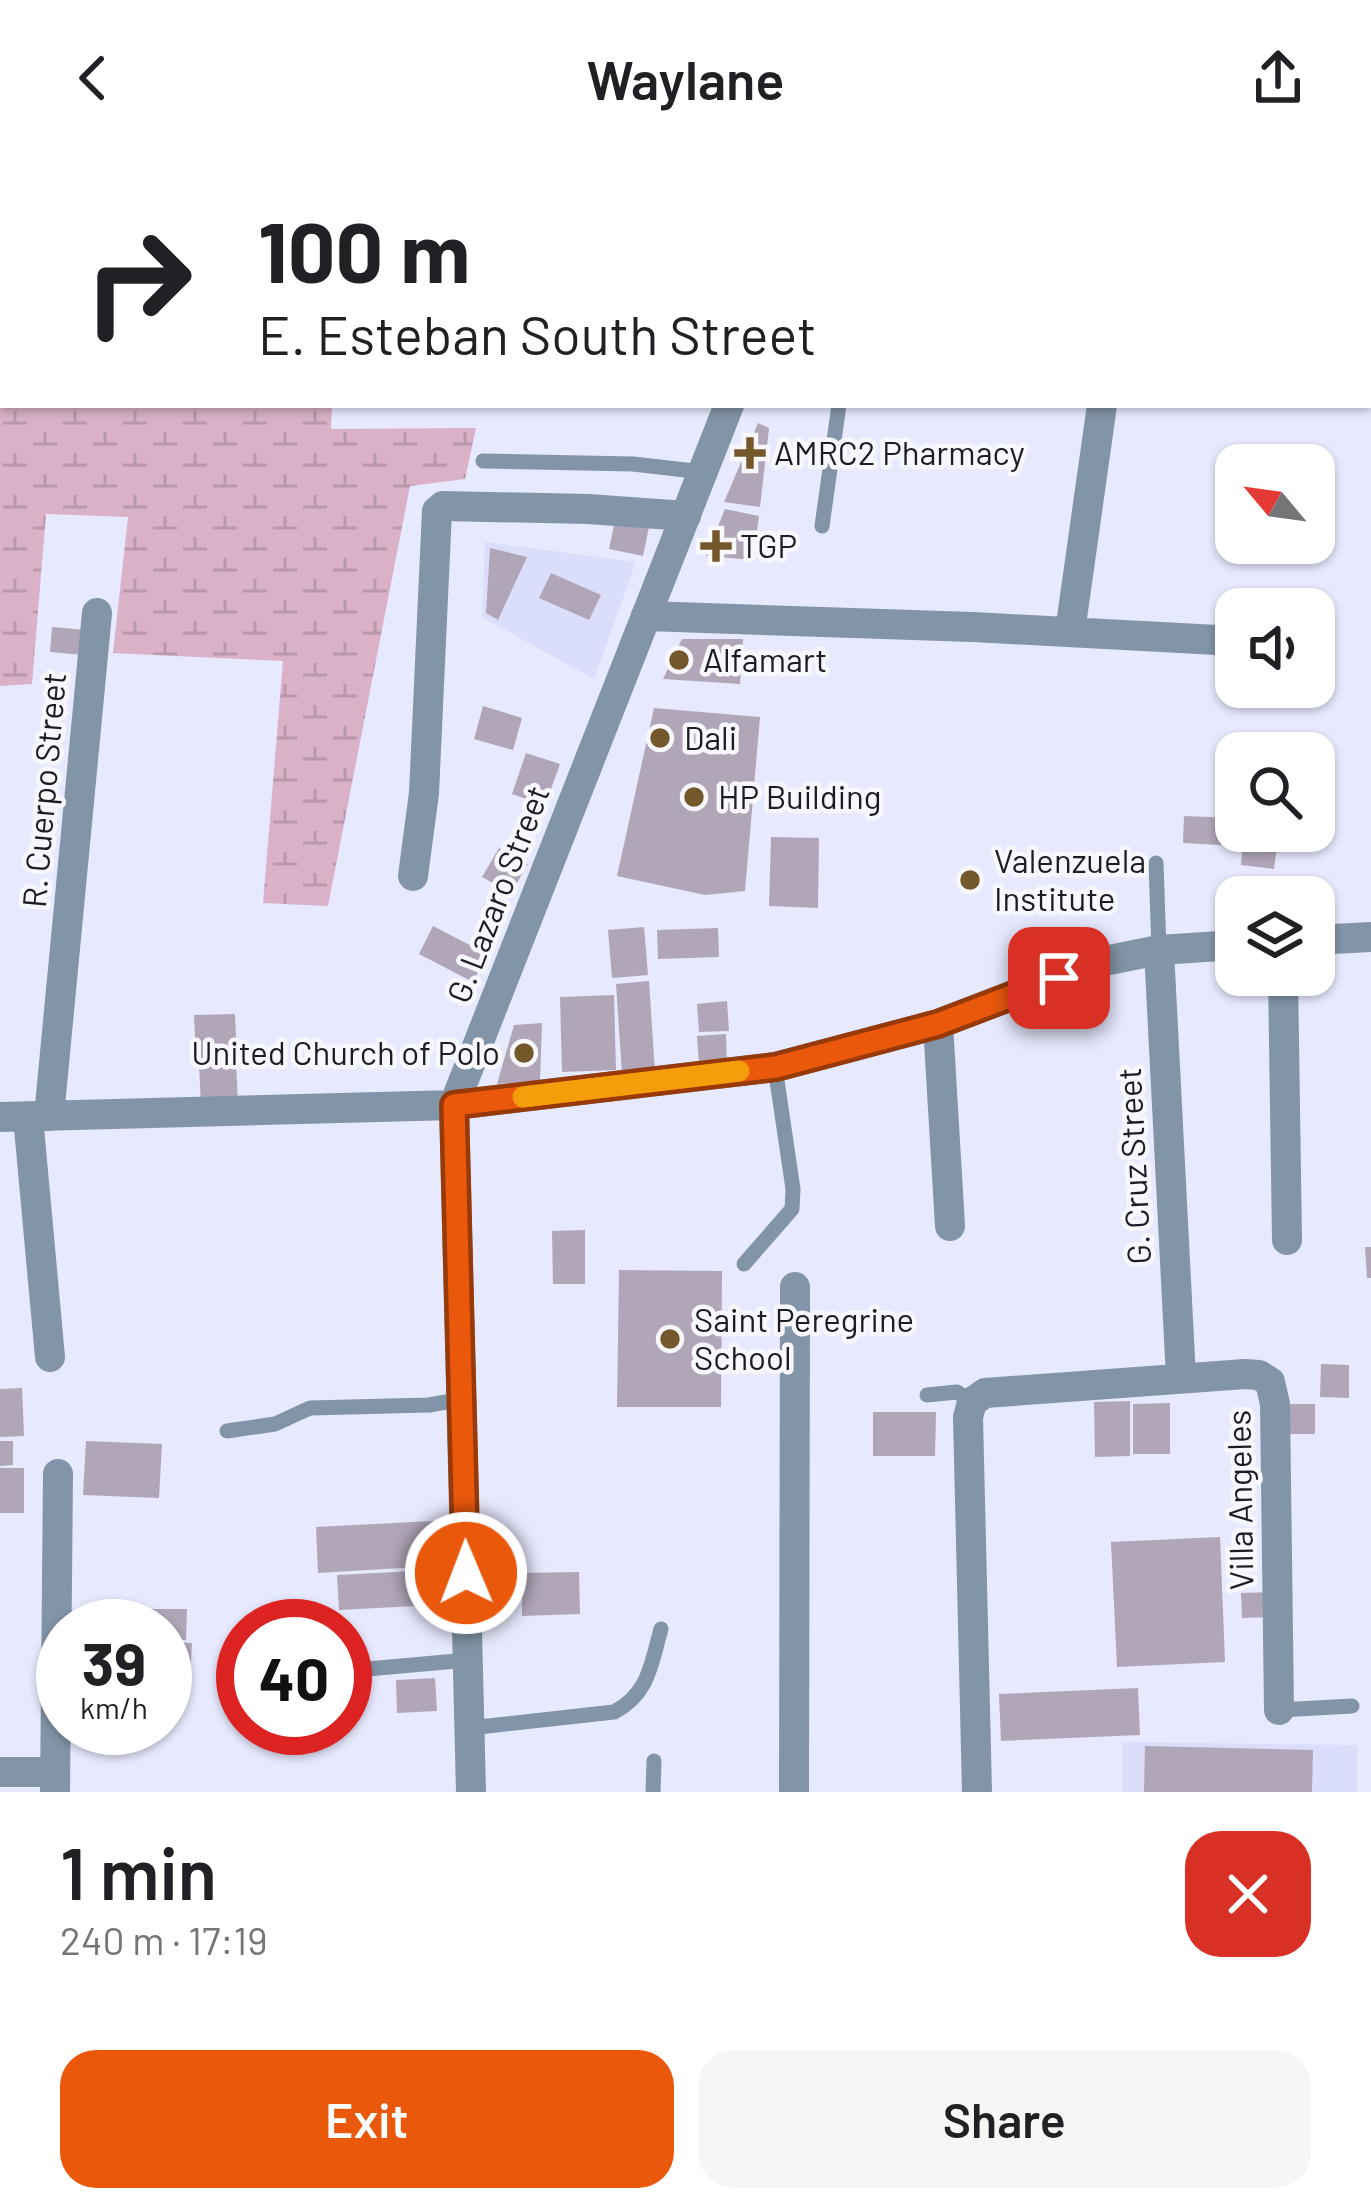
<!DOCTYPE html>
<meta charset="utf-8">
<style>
:root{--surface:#fff;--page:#f6f6f6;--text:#202124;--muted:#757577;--accent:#ea580c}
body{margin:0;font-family:Barlow,sans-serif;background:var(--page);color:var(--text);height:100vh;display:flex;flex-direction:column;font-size:45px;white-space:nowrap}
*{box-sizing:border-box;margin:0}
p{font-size:39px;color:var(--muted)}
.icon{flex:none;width:66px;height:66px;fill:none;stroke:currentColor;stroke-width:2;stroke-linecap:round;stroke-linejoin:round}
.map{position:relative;height:1636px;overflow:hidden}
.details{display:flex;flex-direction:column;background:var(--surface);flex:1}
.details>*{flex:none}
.banner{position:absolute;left:0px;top:0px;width:1371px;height:252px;box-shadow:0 3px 9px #0004;background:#fff;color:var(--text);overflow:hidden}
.needle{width:78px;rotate:299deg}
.controls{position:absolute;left:1215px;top:288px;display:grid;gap:24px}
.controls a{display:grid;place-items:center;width:120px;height:120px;border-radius:24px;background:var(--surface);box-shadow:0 3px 9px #0004;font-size:60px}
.speed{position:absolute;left:36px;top:1443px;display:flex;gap:24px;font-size:60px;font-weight:700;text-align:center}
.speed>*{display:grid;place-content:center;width:156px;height:156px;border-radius:50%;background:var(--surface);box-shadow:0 3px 9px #0004;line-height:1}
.speed small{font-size:30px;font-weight:400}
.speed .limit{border:18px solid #d22;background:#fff;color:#111}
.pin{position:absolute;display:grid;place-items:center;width:102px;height:102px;color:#fff;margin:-51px;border-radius:24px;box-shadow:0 6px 18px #0006}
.me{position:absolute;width:132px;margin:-66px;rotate:359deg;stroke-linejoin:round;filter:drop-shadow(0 0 9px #0008)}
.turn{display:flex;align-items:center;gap:42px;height:252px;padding:0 60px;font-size:54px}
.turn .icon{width:156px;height:156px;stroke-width:2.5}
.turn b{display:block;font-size:84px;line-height:102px}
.round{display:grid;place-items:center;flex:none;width:126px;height:126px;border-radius:36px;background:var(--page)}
.head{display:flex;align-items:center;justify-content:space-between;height:204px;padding:0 60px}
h1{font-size:72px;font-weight:600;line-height:90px}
.action{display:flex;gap:24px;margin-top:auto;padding:24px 60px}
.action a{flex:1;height:138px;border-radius:36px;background:var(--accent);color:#fff;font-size:48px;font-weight:600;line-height:138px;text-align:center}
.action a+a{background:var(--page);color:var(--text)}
header{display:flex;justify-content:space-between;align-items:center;height:156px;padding:0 60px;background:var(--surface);font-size:54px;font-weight:600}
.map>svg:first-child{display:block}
</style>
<header><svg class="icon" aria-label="back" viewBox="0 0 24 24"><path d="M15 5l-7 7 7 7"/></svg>Waylane<svg class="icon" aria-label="share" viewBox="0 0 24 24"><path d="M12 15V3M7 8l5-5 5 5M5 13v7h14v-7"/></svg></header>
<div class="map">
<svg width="1371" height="1636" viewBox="0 0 1371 1636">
<defs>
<pattern id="wetland-marsh" width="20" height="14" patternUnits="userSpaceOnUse" patternTransform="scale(3)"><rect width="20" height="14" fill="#dab1c7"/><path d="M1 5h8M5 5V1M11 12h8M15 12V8" fill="none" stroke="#ba98ab"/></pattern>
</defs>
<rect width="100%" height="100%" fill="#e7e9fe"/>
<path fill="#dbdefb" d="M485,386L636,406L594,523L482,461Z
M1122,1586L1357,1589V1636H1122Z"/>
<path fill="url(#wetland-marsh)" d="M0,0H357L3,3V249H332L331,273L476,272L465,323L410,330L328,750L263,747L283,505L113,497L128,361L46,358L32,528L0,530Z"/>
<path fill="#b1a6b8" d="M758,267L769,272L760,351L724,346Z
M725,353L759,360L753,404L706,400Z
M615,364L649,371L643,400L609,393Z
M490,392L527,401L498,464L486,457Z
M551,417L601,439L589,464L539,442Z
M52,471L86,474L83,499L50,496Z
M682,483H743L740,528L663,523Z
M483,550L522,562L513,594L474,583Z
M654,552L760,561L745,735L705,739L617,720Z
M526,597L560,608L545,650L512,638Z
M1184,660L1236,662L1237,690L1183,687Z
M1244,675H1279L1274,713L1241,709Z
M771,681L819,682L818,752L769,750Z
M499,692L528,708L511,737L482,721Z
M433,770L487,798L473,826L419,798Z
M644,771L648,819L612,822L608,774Z
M718,772L719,801L658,803L657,774Z
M649,825L655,916L622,918L616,828Z
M614,839L616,914L562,916L560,841Z
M727,845L729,875L699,876L697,848Z
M235,858L237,901L196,903L194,859Z
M542,867L540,925L497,928L514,869Z
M726,878L727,909L699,910L697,880Z
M236,906L238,947L201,949L199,908Z
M585,1074V1128H553L552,1075Z
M1365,1091H1371V1122H1367Z
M619,1114L722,1115L721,1251H617Z
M1321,1208L1349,1209V1242L1320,1241Z
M22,1232L24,1280L0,1281V1233Z
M1130,1245V1300L1095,1301L1094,1246Z
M1170,1247V1298H1133V1248Z
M1289,1248H1315V1278H1289Z
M873,1256H936L935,1300H873Z
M0,1285H13V1309L0,1310Z
M86,1285L162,1288L159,1342L83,1339Z
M0,1312H24V1357H0Z
M433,1365L436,1410L318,1417L316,1371Z
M1220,1381L1225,1506L1117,1511L1111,1386Z
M434,1414L435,1449L339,1454L337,1419Z
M579,1416L580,1458L522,1460V1417Z
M1276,1436V1461L1242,1462L1241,1437Z
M140,1453H187L186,1484H165V1470H140Z
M165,1486L192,1487L190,1526L165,1525Z
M435,1522L437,1555L397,1557L396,1524Z
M1138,1532L1140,1579L1001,1585L999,1538Z
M1145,1590L1313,1594L1312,1636H1144Z"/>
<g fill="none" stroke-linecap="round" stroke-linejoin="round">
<path stroke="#8294a7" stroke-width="15" d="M636,0L654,3
M483,305L633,308L703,316
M822,370L839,249
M1156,707L1159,794
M744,1108L792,1053L793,1033L775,911
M927,1239L957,1236L972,1246
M227,1275L275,1268L310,1252L429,1249L463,1243
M345,1515L468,1504
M1279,1554L1352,1550
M470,1572L614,1556C649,1538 651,1508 661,1473
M653,1636L654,1605"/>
<path stroke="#8294a7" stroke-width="30" d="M1136,3V0
M646,460L973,471L1236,485
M1070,476L1102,249
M413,720L424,637L437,355L443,350L588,353L686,360
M1314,784L1371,781
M1159,794L1181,1222
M1283,819L1287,1084
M938,868L950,1070
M454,949L775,911L938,868L1099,806L1159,794L1236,789
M49,960L97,457
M28,961L50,1201
M0,1616H55
M55,1636L58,1318
M794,1636L795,1131
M977,1636L968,1261L972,1246L985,1237L1245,1218L1259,1219L1270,1226L1275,1248L1279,1554"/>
<path stroke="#8294a7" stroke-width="30" d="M826,3L827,0
M0,961L454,949
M471,1636L454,949L729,249"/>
</g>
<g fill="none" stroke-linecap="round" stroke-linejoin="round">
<g stroke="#983908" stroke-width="30">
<path id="route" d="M466,1417L454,949L776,911L938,868L1059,822"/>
</g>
<use href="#route" stroke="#ea580c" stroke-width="21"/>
<path stroke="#f59e0b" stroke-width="21" d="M523,941L739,915"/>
</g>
<g fill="#74582b" stroke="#f7f7fc" stroke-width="4.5">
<path d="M744 279h12v12h12v12h-12v12h-12v-12h-12v-12h12z"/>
<path d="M710 372h12v12h12v12h-12v12h-12v-12h-12v-12h12z"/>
<circle cx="679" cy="504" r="12"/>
<circle cx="660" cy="582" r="12"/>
<circle cx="694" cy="641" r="12"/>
<circle cx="970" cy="724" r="12"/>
<circle cx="524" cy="897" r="12"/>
<circle cx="670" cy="1183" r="12"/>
</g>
<g text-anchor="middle" stroke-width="9" stroke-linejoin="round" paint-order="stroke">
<g font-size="33" fill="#1c1c24" stroke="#f7f7fc" text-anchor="start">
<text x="774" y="309">AMRC2 Pharmacy</text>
<text x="740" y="402">TGP</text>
<text x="703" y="516">Alfamart</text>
<text x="684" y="594">Dali</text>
<text x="718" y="653">HP Building</text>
<text x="994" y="717">Valenzuela<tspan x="994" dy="38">Institute</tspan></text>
<text x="500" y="909" text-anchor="end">United Church of Polo</text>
<text x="694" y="1176">Saint Peregrine<tspan x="694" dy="38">School</tspan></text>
</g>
<g font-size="33" fill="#1c1c24" stroke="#f7f7fc">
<text transform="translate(44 634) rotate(-85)" y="12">R. Cuerpo Street</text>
<text transform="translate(498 738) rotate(-69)" y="12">G. Lazaro Street</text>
<text transform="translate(1134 1010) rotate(-93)" y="12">G. Cruz Street</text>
<text transform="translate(1240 1344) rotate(-91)" y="12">Villa Angeles</text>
</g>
</g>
</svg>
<div class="controls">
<a><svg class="needle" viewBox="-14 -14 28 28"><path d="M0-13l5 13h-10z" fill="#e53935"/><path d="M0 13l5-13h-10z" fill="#757577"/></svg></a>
<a><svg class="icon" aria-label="sound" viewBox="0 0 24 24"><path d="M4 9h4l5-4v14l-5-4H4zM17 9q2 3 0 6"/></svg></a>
<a><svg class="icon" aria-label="search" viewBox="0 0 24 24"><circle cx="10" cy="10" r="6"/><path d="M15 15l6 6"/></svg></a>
<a><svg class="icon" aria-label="layers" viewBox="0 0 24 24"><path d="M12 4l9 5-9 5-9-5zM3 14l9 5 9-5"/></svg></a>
</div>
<div class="speed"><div>39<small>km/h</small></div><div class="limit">40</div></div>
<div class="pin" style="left:1059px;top:822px;background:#d93025"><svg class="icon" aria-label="arrive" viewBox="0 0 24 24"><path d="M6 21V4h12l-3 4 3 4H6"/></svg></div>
<svg class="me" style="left:466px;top:1417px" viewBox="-20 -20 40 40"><circle r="17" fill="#ea580c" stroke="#fff" stroke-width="3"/><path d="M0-11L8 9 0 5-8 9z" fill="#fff"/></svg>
<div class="banner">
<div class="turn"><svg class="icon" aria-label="right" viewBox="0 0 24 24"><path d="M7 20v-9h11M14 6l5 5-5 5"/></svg><div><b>100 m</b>E. Esteban South Street</div></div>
</div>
</div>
<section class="details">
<div class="head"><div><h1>1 min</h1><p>240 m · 17:19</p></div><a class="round" style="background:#d93025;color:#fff"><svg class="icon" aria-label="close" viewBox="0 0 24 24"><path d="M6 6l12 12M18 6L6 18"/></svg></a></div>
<div class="action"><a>Exit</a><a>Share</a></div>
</section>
